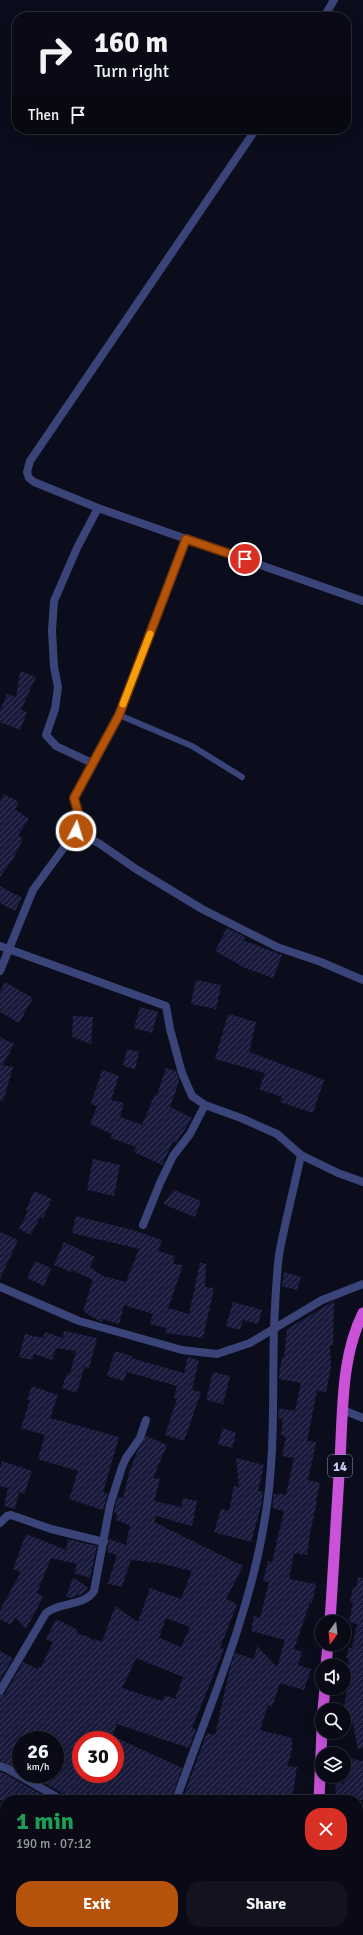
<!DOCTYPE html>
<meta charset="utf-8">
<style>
:root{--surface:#090a15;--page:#12131e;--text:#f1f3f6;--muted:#999aa0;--line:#292b34;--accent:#b45309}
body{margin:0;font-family:Signika,sans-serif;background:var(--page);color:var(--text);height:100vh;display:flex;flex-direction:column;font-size:15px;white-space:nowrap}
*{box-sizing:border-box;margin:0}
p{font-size:13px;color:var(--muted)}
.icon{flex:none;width:22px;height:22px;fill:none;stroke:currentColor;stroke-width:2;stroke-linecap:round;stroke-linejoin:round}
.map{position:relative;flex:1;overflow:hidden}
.drawer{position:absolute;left:0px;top:1795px;width:363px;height:140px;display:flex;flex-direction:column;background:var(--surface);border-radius:16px 16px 0 0;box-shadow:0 4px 16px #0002,0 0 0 1px var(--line)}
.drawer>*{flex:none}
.hud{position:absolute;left:12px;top:12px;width:339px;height:122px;border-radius:16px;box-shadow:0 4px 16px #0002,0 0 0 1px var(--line);background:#090a15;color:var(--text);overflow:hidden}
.needle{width:26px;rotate:195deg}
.controls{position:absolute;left:315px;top:1615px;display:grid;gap:8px}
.controls a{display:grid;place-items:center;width:36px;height:36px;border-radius:50%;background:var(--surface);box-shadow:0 4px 16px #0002,0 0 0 1px var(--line);font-size:20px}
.speed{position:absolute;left:12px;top:1731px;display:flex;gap:8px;font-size:20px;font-weight:700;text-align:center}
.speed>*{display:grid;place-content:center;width:52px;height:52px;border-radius:50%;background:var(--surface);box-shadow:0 4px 16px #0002,0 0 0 1px var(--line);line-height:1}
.speed small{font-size:10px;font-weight:400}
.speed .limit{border:6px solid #d22;background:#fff;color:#111}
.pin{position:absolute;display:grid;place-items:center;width:34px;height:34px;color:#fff;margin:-17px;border:2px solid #fff;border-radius:50%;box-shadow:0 1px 4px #0007}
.me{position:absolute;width:44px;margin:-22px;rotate:5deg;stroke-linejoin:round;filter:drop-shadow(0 0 3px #0008)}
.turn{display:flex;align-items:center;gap:14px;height:84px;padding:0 16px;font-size:18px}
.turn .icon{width:52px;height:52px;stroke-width:2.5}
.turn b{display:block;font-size:28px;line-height:34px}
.then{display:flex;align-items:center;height:38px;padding:0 16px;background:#0003;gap:8px;font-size:15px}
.round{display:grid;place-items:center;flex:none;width:42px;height:42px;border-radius:16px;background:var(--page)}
.head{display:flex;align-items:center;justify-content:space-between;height:68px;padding:0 16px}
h1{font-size:24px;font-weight:700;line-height:30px;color:#1e9e55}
.primary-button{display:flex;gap:8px;margin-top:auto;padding:8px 16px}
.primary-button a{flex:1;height:46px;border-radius:16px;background:var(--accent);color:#fff;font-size:16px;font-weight:700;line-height:46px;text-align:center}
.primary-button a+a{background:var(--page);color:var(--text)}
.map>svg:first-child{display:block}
</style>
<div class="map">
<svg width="363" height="1935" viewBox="0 0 363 1935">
<defs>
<pattern id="building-hatch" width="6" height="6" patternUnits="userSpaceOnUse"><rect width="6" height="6" fill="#1a1a3c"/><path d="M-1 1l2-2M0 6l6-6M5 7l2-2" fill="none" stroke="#3a3a59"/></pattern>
</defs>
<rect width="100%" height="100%" fill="#0c0d1c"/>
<path fill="url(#building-hatch)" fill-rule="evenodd" d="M20,671L36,677L21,710L27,712L20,730L0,722V711L7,694L16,697Z
M4,794L19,802L15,809L29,819L18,835L23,839L13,859L0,877V801Z
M0,886L22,898L15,911L0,903Z
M227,928L245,937L243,940L282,955L273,978L245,968L215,951Z
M196,980L221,985L216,1009L191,1004Z
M5,982L33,998L19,1023L0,1012V992Z
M140,1007L158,1012L152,1033L134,1028Z
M228,1014L256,1022L249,1052L324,1080L313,1113L280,1102L282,1097L259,1089L265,1073L215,1059Z
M73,1016L93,1017L91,1044L72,1037Z
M0,1037L14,1044L3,1065L13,1067L3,1101L0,1100Z
M127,1049L139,1052L135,1069L123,1066Z
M166,1068L176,1071L179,1081L170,1107L192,1118L176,1143L173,1141L162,1165L134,1152L136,1147L111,1138L112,1134L90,1124L97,1106L91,1104L102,1070L119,1076L111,1100L124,1103L120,1117L142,1125L155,1094L157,1095Z
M93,1159L120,1165L114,1196L87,1190Z
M174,1190L201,1201L195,1217L163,1204Z
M34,1191L52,1199L43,1218L40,1217L31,1235L19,1229L28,1211L26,1210Z
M76,1216L133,1230L162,1240L158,1251L175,1256L173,1264L183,1265L168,1308L189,1314L200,1263L206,1264L205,1287L214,1288L203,1338L165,1333L166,1328L150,1324L153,1314L124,1305L119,1324L102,1319V1322L99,1321L83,1311L93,1280L72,1270L71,1272L54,1265L64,1242L95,1257L90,1267L103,1276L126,1282L139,1249L72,1233Z
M0,1232L18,1240L0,1279Z
M35,1261L51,1268L44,1286L27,1278Z
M284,1272L301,1277L297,1290L282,1286Z
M334,1301L333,1345H330L331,1367L326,1392L317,1391L307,1441L316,1442L308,1480L320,1483L316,1501L317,1502L310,1533L307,1555L294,1553L289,1579L316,1584L312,1603L310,1602L294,1649L302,1652L298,1665L311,1669L304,1690L280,1683L272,1707L268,1705L260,1730L292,1738V1750L287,1766L297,1767L292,1800H182L207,1733L215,1735L230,1668L235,1653L254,1659L257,1646L277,1667L285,1640L251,1631L254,1616L260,1618L269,1582L263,1581L268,1561L272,1562L284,1511L274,1509L273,1506L272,1509L274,1494L278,1495L279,1493L286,1495L294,1458L282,1456L286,1438L281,1434L283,1419L278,1418L279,1408L295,1411L301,1383L279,1379V1375L282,1357L284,1358L287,1329Z
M233,1302L262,1310L258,1324L243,1320L240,1330L226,1326Z
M64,1331L97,1338L89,1368L84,1367L77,1393L62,1388L67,1373L70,1374L76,1351L56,1348L52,1360L34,1354L32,1360L19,1357L25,1334L43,1338L45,1332L63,1338Z
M115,1351L132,1356L131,1358L184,1373L188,1357L199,1360L192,1390L201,1392L184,1441L165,1435L177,1399L174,1398L177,1386L127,1372L124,1381L107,1376Z
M213,1372L230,1376L223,1404L206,1400Z
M32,1386L58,1395L50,1418L119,1437L103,1492L108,1494L103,1510L69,1499L78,1471L38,1459L45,1435L21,1428L30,1400L27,1399Z
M223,1428L236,1433L232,1448L218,1444Z
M146,1436L167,1445L153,1478L160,1479L154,1501L181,1507L183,1498L197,1501L192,1526L156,1516L154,1522L243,1566L226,1599L237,1604L220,1648L224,1649L192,1728L196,1729L189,1748L117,1724L111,1740H81V1774H115V1762L120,1751L115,1748V1737L182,1768L171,1800H67L65,1795L28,1774H55V1740H21V1770L0,1761V1696L5,1694L23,1662L37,1669L39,1666L41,1667L53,1642L46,1639L56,1619L78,1630L77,1634L87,1636L94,1641L95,1639L102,1642L115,1606L138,1622L150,1588L181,1599L192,1571L159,1563L131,1560L122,1587L108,1584L117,1555L107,1552L109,1539L126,1545L130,1525L116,1520L117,1514L114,1513L115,1506L118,1497L123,1498L129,1473L137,1452ZM166,1618L190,1627L181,1647L159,1638ZM136,1658L183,1677L175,1699L165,1695L162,1701L122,1688Z
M236,1458L264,1465L258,1491L263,1492L261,1506L251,1542L214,1532L221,1509L229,1511L234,1486L239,1487Z
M2,1461L32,1471L24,1494L19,1492L15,1509L4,1506L8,1488L0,1486V1468Z
M26,1534L66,1550L68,1539L97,1546L90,1578L74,1573L77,1564L51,1558L37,1593L43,1597L26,1629L15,1617L11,1625L0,1619V1610L21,1572L13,1569Z
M73,1577L88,1588L82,1594L70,1598L66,1597Z
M358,1577L363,1578V1748L358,1749L352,1720L344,1719V1707L350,1673L346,1672L349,1659L346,1658L349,1647L352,1648L357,1624L349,1622L353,1602H350L353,1587L356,1588Z
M0,1651L13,1658L0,1680Z
M344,1758L363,1761V1800H346V1798L335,1797L336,1781L344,1784Z
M0,1772L6,1774L51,1800H0Z"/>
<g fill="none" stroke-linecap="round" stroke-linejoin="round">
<path stroke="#3a4479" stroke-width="6" d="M119,715L192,746L242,777"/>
<path stroke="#3a4479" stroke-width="8" d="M324,17L334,0
M256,129L30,461L27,472L29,478L34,482L98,508L363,601
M92,763L56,746L46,735L55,709L58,687L54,667L52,630L54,601L77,548L98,508
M76,831L100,844L136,869L202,909L277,947L321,962L363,980
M0,946L166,1006L170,1029L182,1073L192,1096L205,1105L241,1118L277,1134L301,1155L338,1173L363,1182
M0,971L33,890L76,831L78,812L74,798L119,715L186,539
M143,1225L160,1183L173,1156L190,1134L205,1105
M0,1287L79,1321L182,1350L217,1354L250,1343L322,1300L363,1284
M343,1410L363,1418
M0,1523L7,1516L11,1515L51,1529L104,1542
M0,1691L46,1613C59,1602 85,1606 94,1591L110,1505L122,1467L126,1458L140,1438L146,1420
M0,1766L8,1769L62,1800
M176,1800C208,1709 248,1620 264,1524C276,1458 272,1395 274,1329C275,1305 276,1279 279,1255C285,1222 294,1188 301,1155
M129,1935L131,1930"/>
<path stroke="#c952d9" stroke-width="11" d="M330,1622C333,1568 337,1513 340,1459C343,1410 341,1357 363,1313
M326,1666L328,1644
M323,1710L325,1688
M319,1800L322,1730
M315,1930L316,1935"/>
</g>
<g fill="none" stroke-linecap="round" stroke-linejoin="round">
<g stroke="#753606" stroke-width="10">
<path id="route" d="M76,831L78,812L74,798L119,715L186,539L245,559"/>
</g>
<use href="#route" stroke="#b45309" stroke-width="7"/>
<path stroke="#f59e0b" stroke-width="7" d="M123,704L150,634"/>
</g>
<g text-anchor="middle" stroke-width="4" stroke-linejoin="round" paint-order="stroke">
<rect fill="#0c0d1c" stroke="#9294b9" stroke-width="1" x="328" y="1455" width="24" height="22" rx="3"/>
<g font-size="13" font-weight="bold" fill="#cbcefc">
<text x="340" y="1471">14</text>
</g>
</g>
</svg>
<div class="controls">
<a><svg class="needle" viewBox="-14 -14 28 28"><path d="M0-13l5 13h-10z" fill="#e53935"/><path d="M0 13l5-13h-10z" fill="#999aa0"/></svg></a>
<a><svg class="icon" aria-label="sound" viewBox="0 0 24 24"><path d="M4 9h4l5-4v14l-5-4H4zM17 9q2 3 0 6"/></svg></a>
<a><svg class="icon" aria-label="search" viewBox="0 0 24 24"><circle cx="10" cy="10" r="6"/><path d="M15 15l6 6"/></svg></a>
<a><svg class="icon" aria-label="layers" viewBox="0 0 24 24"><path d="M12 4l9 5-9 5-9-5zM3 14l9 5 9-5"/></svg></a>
</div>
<div class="speed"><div>26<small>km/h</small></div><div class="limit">30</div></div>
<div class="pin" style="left:245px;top:559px;background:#d93025"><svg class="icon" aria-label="arrive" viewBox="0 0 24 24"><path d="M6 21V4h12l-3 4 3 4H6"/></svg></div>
<svg class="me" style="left:76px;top:831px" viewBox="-20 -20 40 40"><circle r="17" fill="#b45309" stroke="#fff" stroke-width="3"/><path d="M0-11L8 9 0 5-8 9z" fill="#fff"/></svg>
<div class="hud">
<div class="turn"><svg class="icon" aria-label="right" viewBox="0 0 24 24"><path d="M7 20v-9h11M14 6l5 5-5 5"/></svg><div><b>160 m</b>Turn right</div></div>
<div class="then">Then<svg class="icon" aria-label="arrive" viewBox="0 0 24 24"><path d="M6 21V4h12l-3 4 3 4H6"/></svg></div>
</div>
<section class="drawer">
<div class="head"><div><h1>1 min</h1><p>190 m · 07:12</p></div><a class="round" style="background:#d93025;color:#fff"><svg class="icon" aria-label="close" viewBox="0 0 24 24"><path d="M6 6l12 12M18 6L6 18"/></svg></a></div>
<div class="primary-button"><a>Exit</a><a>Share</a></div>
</section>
</div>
